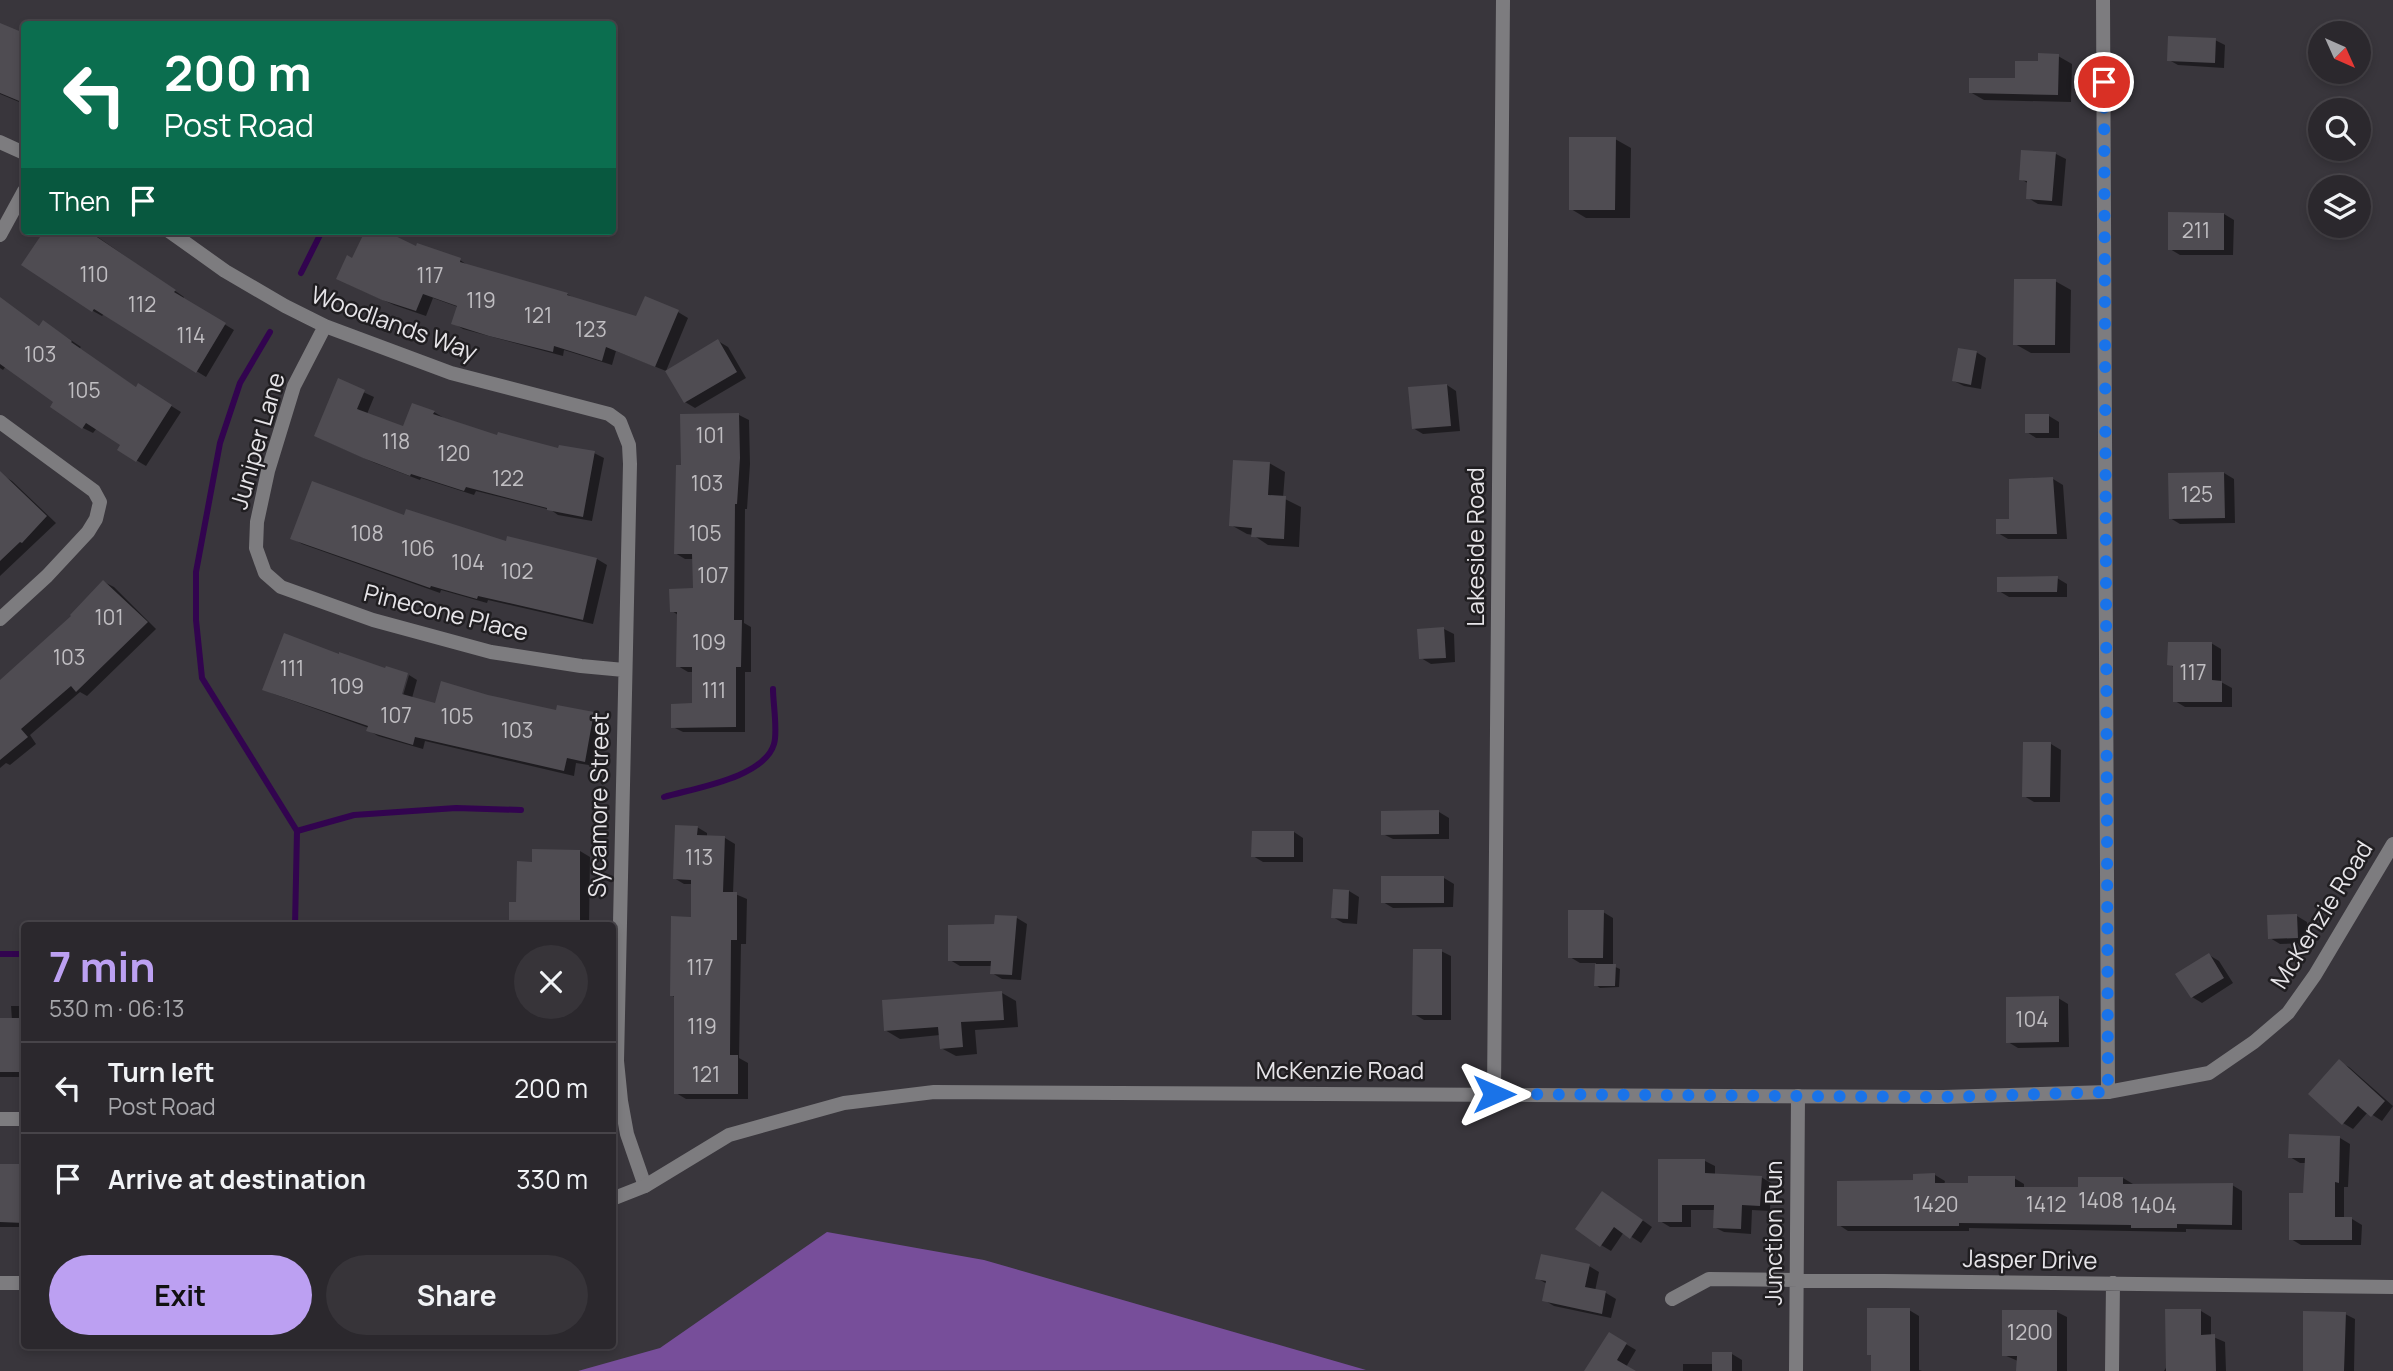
<!DOCTYPE html>
<meta charset="utf-8">
<style>
:root{--surface:#2b282d;--page:#373439;--text:#f1f3f6;--muted:#a6a6aa;--line:#474449;--accent:#bca0f2}
body{margin:0;font-family:Manrope,sans-serif;background:var(--page);color:var(--text);height:100vh;display:flex;flex-direction:column;font-size:26px;white-space:nowrap}
*{box-sizing:border-box;margin:0}
p{font-size:23px;color:var(--muted)}
.icon{flex:none;width:38px;height:38px;fill:none;stroke:currentColor;stroke-width:2;stroke-linecap:round;stroke-linejoin:round}
.map{position:relative;flex:1;overflow:hidden}
.details{position:absolute;left:21px;top:922px;width:595px;height:427px;display:flex;flex-direction:column;background:var(--surface);border-radius:7px;box-shadow:0 4px 10px #0003,0 0 0 2px var(--line)}
.details>*{flex:none}
.banner{position:absolute;left:21px;top:21px;width:595px;height:214px;border-radius:7px;box-shadow:0 4px 10px #0003,0 0 0 2px var(--line);background:#0b6e4f;color:#fff;overflow:hidden}
.needle{width:46px;rotate:135deg}
.controls{position:absolute;left:2308px;top:21px;display:grid;gap:14px}
.controls a{display:grid;place-items:center;width:63px;height:63px;border-radius:50%;background:var(--surface);box-shadow:0 4px 10px #0003,0 0 0 2px var(--line);font-size:35px}
.pin{position:absolute;display:grid;place-items:center;width:60px;height:60px;color:#fff;margin:-30px;border:4px solid #fff;border-radius:50%;box-shadow:0 2px 7px #0007}
.me{position:absolute;width:77px;margin:-38px;rotate:90deg;stroke-linejoin:round;filter:drop-shadow(0 0 5px #0008)}
.turn{display:flex;align-items:center;gap:24px;height:147px;padding:0 28px;font-size:32px}
.turn .icon{width:91px;height:91px;stroke-width:2.5}
.turn b{display:block;font-size:49px;line-height:60px}
.then{display:flex;align-items:center;height:66px;padding:0 28px;background:#0003;gap:14px;font-size:26px}
.round{display:grid;place-items:center;flex:none;width:74px;height:74px;border-radius:37px;background:var(--page)}
.headline{display:flex;align-items:center;justify-content:space-between;height:119px;padding:0 28px}
h1{font-size:42px;font-weight:700;line-height:52px;color:var(--accent)}
.action{display:flex;gap:14px;margin-top:auto;padding:14px 28px}
.action a{flex:1;height:80px;border-radius:42px;background:var(--accent);color:#111;font-size:28px;font-weight:700;line-height:80px;text-align:center}
.action a+a{background:var(--page);color:var(--text)}
ul{padding:0;list-style:none}
li{display:flex;align-items:center;gap:21px;height:91px;padding:0 28px;border-top:2px solid var(--line)}
li div{flex:1}
li b{display:block;font-size:26px}
li em{font-style:normal}
.map>svg:first-child{display:block}
</style>
<div class="map">
<svg width="2393" height="1371" viewBox="0 0 2393 1371">
<rect width="100%" height="100%" fill="#39363c"/>
<path fill="#774e9a" d="M827,1232L984,1260L1366,1370L578,1371L660,1348Z"/>
<path fill="#0007" d="M0,25L22,34L24,28V104L0,94Z
M2215,40L2225,45L2224,68L2178,65L2169,60Z
M2058,56L2072,64L2071,102L1984,100L1970,92L2016,80L2039,63Z
M1615,139L1631,148L1630,218H1586L1571,209Z
M2056,154L2066,159L2062,206L2038,204L2028,198L2029,184L2021,179Z
M2224,214L2234,220L2233,255H2180L2170,249Z
M46,231H89L184,297L183,299L234,330L206,377L104,314L102,316L93,311Z
M253,231H266L263,236Z
M367,231H381L417,248L460,260L470,267L567,294L577,300L637,318L678,312L688,318L666,371L616,351L612,365L564,350L563,356L463,329L453,323L458,307L433,298L426,316L394,305L348,284L353,260Z
M2055,281L2071,290L2070,353H2031L2015,344Z
M0,299L40,328H53L81,347L79,349L137,388L139,386L181,412L146,466L119,450L123,444L97,428L93,433L83,428L56,401L6,366L3,370L0,368Z
M718,341L728,347L746,378L695,408L685,402Z
M1976,352L1986,358L1981,389L1964,386L1954,381Z
M339,381L374,397L367,414L404,428L434,412L444,418L499,437L560,450L594,453L604,458L592,521L558,515L551,510L476,491L474,495L421,478L420,480L375,463L326,441Z
M1447,385L1456,391L1460,431L1423,434L1413,428Z
M739,415L749,420L750,464L747,509H745L744,623L751,627V672H745V732H683L673,727L694,705V672H688L678,666V615L672,611L695,590L694,559H685L675,553L683,466Z
M2049,416L2059,422V438H2036L2027,432Z
M1269,463L1285,472L1283,498L1301,507L1299,547L1268,545L1253,535L1247,534L1231,525Z
M2224,473L2234,479L2235,523L2180,524L2170,518Z
M2,475L12,481L56,523L0,576V478Z
M2053,479L2063,485L2067,539H2008L1998,533Z
M405,517L507,543L597,559L607,565L593,624L488,600L487,603L441,590L440,593L302,544L292,538Z
M2057,578L2067,584V597H2009L1999,591Z
M104,582L114,587L156,629L87,696L80,692L30,735L36,744L10,765L6,763L0,768V684L74,616Z
M1444,629L1454,634L1455,662L1431,664L1421,658Z
M2211,643L2221,649V682L2232,688V707H2185L2175,701V668L2169,664Z
M409,675L417,680L412,698L436,706L593,714L603,719L595,766L576,763L574,776L425,741L423,749L378,736L368,730L369,728L274,694L264,689L401,702Z
M2051,744L2061,750L2060,802H2034L2024,796Z
M1439,812L1449,818V839H1393L1383,834Z
M697,827L707,833V837L725,838L735,844L733,893L747,899L746,944H741L739,1058L748,1063V1099H686L676,1093V998L671,995L692,918L693,884H684L674,878Z
M1294,832L1303,838V862H1263L1253,856Z
M580,851L590,857L589,926H515L510,922L533,863Z
M1444,878L1454,884L1453,907L1393,908L1383,902Z
M1349,891L1359,897L1357,924L1343,923L1333,917Z
M1603,912L1613,918V966L1620,969L1619,987L1600,988L1596,985V963H1580L1570,957Z
M2297,916L2307,922V943L2280,944L2270,938Z
M1017,918L1027,924L1021,980L1002,979L992,973L993,966H960L950,960L996,926Z
M1441,951L1451,956V1020H1424L1414,1014Z
M2209,955L2219,961L2233,983L2202,1003L2192,997Z
M1002,993L1016,1001L1018,1027L975,1030L977,1054L956,1056L941,1048L940,1035L900,1039L885,1030Z
M2058,998L2068,1004L2069,1047L2018,1048L2008,1042Z
M11,1006H24V1077H0V1020H12Z
M2339,1062L2349,1067L2393,1106L2382,1121L2368,1112L2353,1129L2343,1123Z
M2340,1138L2350,1144L2348,1187H2344V1219H2352L2362,1225L2361,1245H2301L2291,1239L2305,1195L2306,1163H2300L2290,1157Z
M1705,1161L1715,1166V1175L1761,1177L1771,1183L1770,1211L1752,1210L1751,1234L1724,1232L1714,1227L1715,1210H1691V1227H1670L1660,1221Z
M0,1165H24V1227H0Z
M1935,1175L1945,1181L1944,1185H1970L2014,1178L2024,1184V1188L2080,1189L2123,1178L2133,1184L2232,1185L2242,1191V1230L2186,1229V1232L1969,1228V1231H1848L1839,1225L1914,1182Z
M1613,1199L1652,1227L1641,1243L1624,1232L1611,1251L1601,1245Z
M1589,1266L1599,1272L1595,1291L1606,1293L1616,1299L1611,1318L1554,1306L1544,1300L1547,1284L1537,1278Z
M1909,1310L1919,1316V1370L1922,1371H1872V1356L1869,1354Z
M2201,1311L2211,1317V1336L2225,1342L2226,1371H2164Z
M2057,1312L2067,1317V1371H2017L2018,1361L2004,1355Z
M2345,1314L2355,1319L2354,1371H2305Z
M1609,1334L1636,1350L1626,1367L1633,1371H1586Z
M1732,1354L1742,1360V1371H1759H1683V1364H1714Z"/>
<g fill="none" stroke-linecap="round" stroke-linejoin="round">
<path stroke="#32044f" stroke-width="6" d="M301,273L322,231
M270,332L240,383L220,443L196,572V620L202,678L297,831L295,926
M664,797C694,788 764,778 774,744C778,731 773,704 773,689
M297,831L354,815L456,808L521,810
M0,954H24"/>
</g>
<path fill="#4f4c52" d="M0,23L24,33V103L0,93Z
M2168,36L2216,38L2215,63L2167,61Z
M2038,53L2059,54L2058,95L1969,93V78H2015V61H2038Z
M1569,137H1616L1615,210H1569Z
M2021,150L2056,152L2052,201L2026,199L2027,181L2019,180Z
M2168,212L2224,213V250H2168Z
M44,231H88L176,290L174,292L226,323L196,373L94,309L92,312L21,265Z
M365,231H385L416,246L417,243L461,258L460,262L568,293L567,295L636,316L645,296L679,310L655,367L606,347L602,361L554,346L553,352L489,336L451,324L457,306L423,294L416,311L382,300L336,279L347,255L352,258Z
M2014,279H2056L2055,345H2013Z
M0,297L39,326L43,320L72,341L71,342L136,387L138,383L172,405L136,462L117,450L120,445L86,423L82,429L50,407L53,402L0,364Z
M718,339L737,372L684,403L665,371Z
M1958,348L1977,351L1971,385L1952,381Z
M338,378L365,390L357,409L403,426L412,403L435,411L433,414L497,435L498,432L558,448L559,445L595,451L583,517L547,510V508L466,487L464,491L411,474L410,476L363,458L314,436Z
M1447,384L1451,426L1412,429L1408,387Z
M739,413L740,458L737,504H735L734,620H742L741,667H736V727L671,728V704L692,703V667H676L677,612H670L669,589L693,588L692,554H674L676,465H681L680,414Z
M2025,414H2049V433H2025Z
M1233,460L1270,462L1268,495L1286,496L1284,539L1251,537L1252,528L1229,526Z
M0,471L47,516L22,543L20,542L0,561Z
M2224,472L2225,518L2169,519L2168,473Z
M2053,477L2057,534H1996V519H2009V479Z
M312,481L404,515L406,509L506,541L507,536L597,558L583,620L478,596L477,599L431,586L430,588L290,539Z
M2058,576L2057,592H1997V577Z
M103,580L148,622L76,692L71,686L21,729L28,737L0,760V680L71,616L70,615Z
M1444,627L1446,658L1419,659L1417,629Z
M284,633L339,654V652L385,668L386,666L408,673L402,694L435,703L441,681L488,695L556,710L557,705L594,712L585,762L567,758L564,771L415,737L413,745L366,731L368,726L262,690Z
M2168,642H2212V680L2222,681V702H2173V666L2167,665Z
M2023,742H2051L2050,797H2022Z
M1439,810V834L1381,835V811Z
M675,825L698,826L697,835L725,836L723,892H737V940H731L730,1055H738V1094H674V996H670L671,916L691,917V880L673,879Z
M1252,831H1294V857H1251Z
M532,849L580,850V926H513V923H509V902H516L517,861L532,862Z
M1381,876H1444V903H1381Z
M1333,889L1349,890L1348,919L1331,918Z
M1568,910H1604L1603,958H1568Z
M2297,914L2298,938L2268,939L2267,915Z
M995,915L1017,916L1012,975L990,974L991,961H948V925L994,924Z
M1413,949H1442V1015H1412Z
M2209,953L2224,978L2191,998L2175,974Z
M1595,964H1616L1615,986H1594Z
M1002,991L1004,1020L961,1022L963,1047L940,1049L938,1027L884,1031L882,1000Z
M2059,996V1042L2006,1043V997Z
M0,1018H24V1072H0Z
M2339,1059L2385,1101L2371,1117L2358,1106L2342,1125L2308,1094Z
M2289,1134L2340,1136L2339,1183L2335,1182V1217H2352V1240H2289V1193H2303L2305,1158H2288Z
M1658,1159H1705V1173L1762,1176L1760,1206L1742,1205L1741,1229L1713,1228L1714,1205H1682V1222H1658Z
M0,1164H24V1223L0,1222Z
M1935,1173V1183H1968V1176H2015V1187H2078V1177H2123V1184L2233,1183L2232,1225L2177,1224V1228H2131V1225L1959,1223V1226H1837V1181L1913,1180V1174Z
M1602,1191L1643,1220L1630,1239L1614,1227L1600,1247L1575,1229Z
M1541,1254L1590,1264L1585,1287L1606,1291L1602,1314L1542,1301L1546,1281L1535,1279Z
M1867,1308H1910V1371H1871V1355H1867Z
M2165,1309H2201V1335L2215,1334L2216,1371H2166Z
M2002,1310H2057V1371H2016L2017,1356H2002Z
M2303,1311L2346,1312L2344,1371H2303Z
M1609,1332L1627,1343L1617,1360L1636,1371H1584Z
M1712,1352H1732V1371H1712Z"/>
<g fill="none" stroke-linecap="round" stroke-linejoin="round">
<path stroke="#7d7c7f" stroke-width="14" d="M2103,0L2108,1092
M0,142L24,153
M169,231L225,271L285,306L325,326L451,373L609,414L620,422L629,445L630,464L617,1061L621,1101L627,1134L645,1186
M0,235L24,191
M325,326L294,386L268,471L257,522L256,548L265,573L281,587L373,620L491,652L581,666L624,670
M0,422L94,491L100,502L96,519L88,532L47,576L0,619
M0,1119H24
M1672,1299L1709,1279L2393,1287
M1796,1371L1798,1096
M2112,1371L2113,1283"/>
<path stroke="#7d7c7f" stroke-width="14" d="M1494,1094L1503,0
M612,1199L645,1186L729,1135L844,1103L934,1092L1943,1097L2108,1092L2209,1073L2254,1042L2288,1013L2315,975L2393,844
M0,1283H24"/>
</g>
<g fill="none" stroke-linecap="round" stroke-linejoin="round">
<path stroke="#1a73e8" stroke-width="12" stroke-dasharray="0 21.6" d="M1494,1094L1943,1097L2108,1092L2104,82"/>
</g>
<g text-anchor="middle" stroke-width="5" stroke-linejoin="round" paint-order="stroke">
<g font-size="21" fill="#c0bec2">
<text x="2196" y="238">211</text>
<text x="94" y="282">110</text>
<text x="430" y="283">117</text>
<text x="481" y="308">119</text>
<text x="142" y="312">112</text>
<text x="538" y="323">121</text>
<text x="591" y="337">123</text>
<text x="191" y="343">114</text>
<text x="40" y="362">103</text>
<text x="84" y="398">105</text>
<text x="710" y="443">101</text>
<text x="396" y="449">118</text>
<text x="454" y="461">120</text>
<text x="508" y="486">122</text>
<text x="707" y="491">103</text>
<text x="2197" y="502">125</text>
<text x="367" y="541">108</text>
<text x="705" y="541">105</text>
<text x="418" y="556">106</text>
<text x="468" y="570">104</text>
<text x="517" y="579">102</text>
<text x="713" y="583">107</text>
<text x="109" y="625">101</text>
<text x="709" y="650">109</text>
<text x="69" y="665">103</text>
<text x="292" y="676">111</text>
<text x="2193" y="680">117</text>
<text x="347" y="694">109</text>
<text x="714" y="698">111</text>
<text x="396" y="723">107</text>
<text x="457" y="724">105</text>
<text x="517" y="738">103</text>
<text x="699" y="865">113</text>
<text x="700" y="975">117</text>
<text x="2032" y="1027">104</text>
<text x="702" y="1034">119</text>
<text x="706" y="1082">121</text>
<text x="2101" y="1208">1408</text>
<text x="1936" y="1212">1420</text>
<text x="2046" y="1212">1412</text>
<text x="2154" y="1213">1404</text>
<text x="2030" y="1340">1200</text>
</g>
<g font-size="24" fill="#e6e4e8" stroke="#201e21">
<text transform="translate(394 324) rotate(20)" y="8">Woodlands Way</text>
<text transform="translate(258 441) rotate(-74)" y="8">Juniper Lane</text>
<text transform="translate(1476 547) rotate(-90)" y="8">Lakeside Road</text>
<text transform="translate(446 613) rotate(14)" y="8">Pinecone Place</text>
<text transform="translate(599 805) rotate(-89)" y="8">Sycamore Street</text>
<text transform="translate(2322 915) rotate(-58)" y="8">McKenzie Road</text>
<text x="1340" y="1079">McKenzie Road</text>
<text transform="translate(1774 1233) rotate(-90)" y="8">Junction Run</text>
<text transform="translate(2030 1260) rotate(1)" y="8">Jasper Drive</text>
</g>
</g>
</svg>
<div class="controls">
<a><svg class="needle" viewBox="-14 -14 28 28"><path d="M0-13l5 13h-10z" fill="#e53935"/><path d="M0 13l5-13h-10z" fill="#a6a6aa"/></svg></a>
<a><svg class="icon" aria-label="search" viewBox="0 0 24 24"><circle cx="10" cy="10" r="6"/><path d="M15 15l6 6"/></svg></a>
<a><svg class="icon" aria-label="layers" viewBox="0 0 24 24"><path d="M12 4l9 5-9 5-9-5zM3 14l9 5 9-5"/></svg></a>
</div>
<div class="pin" style="left:2104px;top:82px;background:#d93025"><svg class="icon" aria-label="arrive" viewBox="0 0 24 24"><path d="M6 21V4h12l-3 4 3 4H6"/></svg></div>
<svg class="me" style="left:1494px;top:1094px" viewBox="-20 -20 40 40"><path d="M0-17L14 15 0 8-14 15z" fill="#1a73e8" stroke="#fff" stroke-width="4"/></svg>
<div class="banner">
<div class="turn"><svg class="icon" aria-label="left" viewBox="0 0 24 24"><path d="M17 20v-9H6M10 6l-5 5 5 5"/></svg><div><b>200 m</b>Post Road</div></div>
<div class="then">Then<svg class="icon" aria-label="arrive" viewBox="0 0 24 24"><path d="M6 21V4h12l-3 4 3 4H6"/></svg></div>
</div>
<section class="details">
<div class="headline"><div><h1>7 min</h1><p>530 m · 06:13</p></div><a class="round"><svg class="icon" aria-label="close" viewBox="0 0 24 24"><path d="M6 6l12 12M18 6L6 18"/></svg></a></div>
<ul>
<li><svg class="icon" aria-label="left" viewBox="0 0 24 24"><path d="M17 20v-9H6M10 6l-5 5 5 5"/></svg><div><b>Turn left</b><p>Post Road</p></div><em>200 m</em></li>
<li><svg class="icon" aria-label="arrive" viewBox="0 0 24 24"><path d="M6 21V4h12l-3 4 3 4H6"/></svg><div><b>Arrive at destination</b></div><em>330 m</em></li>
</ul>
<div class="action"><a>Exit</a><a>Share</a></div>
</section>
</div>
